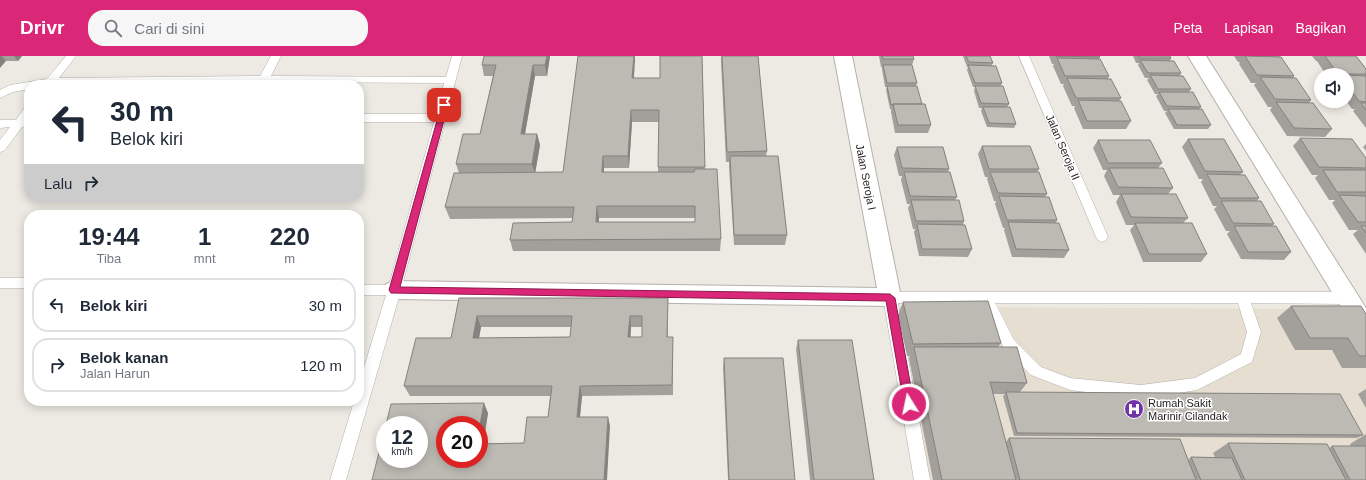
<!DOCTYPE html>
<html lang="id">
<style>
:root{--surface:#fff;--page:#f6f6f7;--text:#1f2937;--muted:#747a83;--line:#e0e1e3;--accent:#db2777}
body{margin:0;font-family:Helvetica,sans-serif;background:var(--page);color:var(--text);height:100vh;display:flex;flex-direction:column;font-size:15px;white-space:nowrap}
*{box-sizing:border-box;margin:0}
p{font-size:13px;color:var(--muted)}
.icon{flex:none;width:22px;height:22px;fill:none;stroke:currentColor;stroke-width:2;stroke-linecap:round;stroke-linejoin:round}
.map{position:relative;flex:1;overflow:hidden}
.drawer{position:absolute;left:24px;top:154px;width:340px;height:196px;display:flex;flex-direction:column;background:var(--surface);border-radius:16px;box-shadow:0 2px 10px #0003}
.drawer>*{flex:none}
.guide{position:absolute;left:24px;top:24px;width:340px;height:122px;border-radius:16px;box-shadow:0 2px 10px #0003;background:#fff;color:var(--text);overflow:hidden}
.buttons{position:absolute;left:1314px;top:12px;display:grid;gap:8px}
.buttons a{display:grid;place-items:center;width:40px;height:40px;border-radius:50%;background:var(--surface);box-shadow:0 2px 10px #0003;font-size:20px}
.speed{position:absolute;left:376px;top:360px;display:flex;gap:8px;font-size:20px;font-weight:700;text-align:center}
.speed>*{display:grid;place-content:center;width:52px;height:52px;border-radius:50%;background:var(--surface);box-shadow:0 2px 10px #0003;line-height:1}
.speed small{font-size:10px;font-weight:400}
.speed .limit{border:6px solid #d22;background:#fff;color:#111}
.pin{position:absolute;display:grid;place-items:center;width:34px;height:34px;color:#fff;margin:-17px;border-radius:8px;box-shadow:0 2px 6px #0006}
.me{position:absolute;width:44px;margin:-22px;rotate:350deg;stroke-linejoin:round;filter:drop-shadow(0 0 3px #0008)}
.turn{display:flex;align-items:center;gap:14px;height:84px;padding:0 20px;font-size:18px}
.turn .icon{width:52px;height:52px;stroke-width:2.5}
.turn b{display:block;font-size:28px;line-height:34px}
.then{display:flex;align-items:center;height:38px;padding:0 20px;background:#0003;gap:8px;font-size:15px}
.eta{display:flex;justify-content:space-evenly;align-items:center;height:68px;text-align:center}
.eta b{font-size:24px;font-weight:700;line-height:28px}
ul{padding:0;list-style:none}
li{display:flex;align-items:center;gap:12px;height:54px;margin:0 8px 6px;padding:0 12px;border:2px solid var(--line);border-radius:16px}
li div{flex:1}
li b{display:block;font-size:15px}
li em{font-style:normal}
header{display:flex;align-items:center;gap:24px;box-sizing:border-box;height:56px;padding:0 20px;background:var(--accent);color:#fff}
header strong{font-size:19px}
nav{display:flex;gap:22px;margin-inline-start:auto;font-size:14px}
.search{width:280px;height:36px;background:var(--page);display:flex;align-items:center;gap:10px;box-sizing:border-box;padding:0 14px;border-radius:16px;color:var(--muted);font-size:15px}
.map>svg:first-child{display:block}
</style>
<header>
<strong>Drivr</strong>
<div class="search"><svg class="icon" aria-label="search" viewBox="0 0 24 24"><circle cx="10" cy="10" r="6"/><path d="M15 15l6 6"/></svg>Cari di sini</div>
<nav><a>Peta</a><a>Lapisan</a><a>Bagikan</a></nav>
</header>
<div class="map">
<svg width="1366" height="424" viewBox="0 0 1366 424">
<rect width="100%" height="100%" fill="#edeae3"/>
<path fill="#e5ded1" d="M884,251L1348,253L1366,282V424H916Z"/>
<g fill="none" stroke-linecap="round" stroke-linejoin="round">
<g stroke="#b5b1ab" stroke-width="1">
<path id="lane" d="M66,0H76L59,22L260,20L271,0H281L271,20L446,21L452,0H462L401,234L346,424H330L354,345H359V328L386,239H359V229H389L434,66H359V58H436L444,27L267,26L266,29H256V27L29,29V33L13,36L0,42V34L10,29L47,23Z
M1019,0H1029L1108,181L1106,184L1102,186L1098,184L1096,181Z
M29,50L28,70L22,71L4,95L0,96V84L10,71L0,72V64H16L25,51Z
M0,222H29V232H0Z
M890,236H1347L1352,238L1354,242L1352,246L1347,248L1251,247L1261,276L1252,306L1197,334L1141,343L1070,334L1031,319L1004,292L981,247H898L930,424H914L883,241L885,237ZM995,247H1238L1247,276L1241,298L1195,322L1141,329L1070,322L1041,311L1014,284Z"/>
</g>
<g stroke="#b5b1ab" stroke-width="2">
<path id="street" d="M834,0H852L901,241L898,248L890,250L394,243L386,240L383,234L386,228L394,225L877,232Z
M1188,0H1206L1366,252V282L1358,279Z"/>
</g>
<use href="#lane" fill="#fff" fill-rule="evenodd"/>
<use href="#street" fill="#fff" fill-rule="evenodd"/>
</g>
<path fill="#a3a09b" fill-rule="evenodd" d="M0,0H22L18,5H6Z
M550,0L547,20H535L525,78H537L540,89L535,117L563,116L635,0L634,22H660L702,0L705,113L721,183L720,195H513L510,184L572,166L573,162L450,163L445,151L459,117L456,108L480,78L493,20H484L482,9ZM632,66H659L658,116H604V112H629ZM599,162H695V166H598Z
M721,0H758L767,95L766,100L787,179L785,189H734L729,111V106H726L721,6Z
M879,0H913L914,3L912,9L917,27L916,30L922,48L931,69L928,77H895L891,56V53H890L886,34L887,31H885L882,13V11H881Z
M963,0H990L993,7L991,10L1002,27L1001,30L1009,48L1007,51L1016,68L1014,72L987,71L981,55L982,52H979L974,35L975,31H973L967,14L968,11H967Z
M1049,0H1099L1100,1L1099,3L1109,20L1108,23L1121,42L1119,45L1131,65L1126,73H1083L1074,52L1075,50H1072L1063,30L1064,28H1061L1053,10L1054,8H1052Z
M1133,0H1170L1171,2L1170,5L1181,17L1180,20L1191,33L1189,36L1201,51L1199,53L1211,69L1208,73H1174L1165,57L1167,55H1164L1156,40L1158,38H1155L1147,24L1149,22H1145L1138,9L1139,7H1136Z
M1234,0H1280L1279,1L1294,20L1293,22L1311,44L1309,47L1332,73L1325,81L1287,80L1270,54L1272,51H1268L1254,29L1256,27H1251L1239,8L1240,6H1238Z
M1312,0H1356L1366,13V72L1353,55L1355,53H1352L1346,45H1347V19H1326L1317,5H1316Z
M1300,82L1366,102V198L1353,178L1358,174H1349L1332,147L1335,144H1329L1315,122L1318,119H1312L1293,90Z
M1188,83L1243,116L1240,119L1259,142L1257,145L1274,168L1272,170L1291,196L1284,204L1241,203L1227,178L1230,175H1226L1214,153L1217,150H1213L1201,126L1203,123H1199L1182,91Z
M1098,84L1162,107L1158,112L1173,132L1168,138L1188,162L1183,167L1207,198L1201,206H1143L1130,174L1134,169H1126L1116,146L1120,139H1113L1104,120L1107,114H1103L1093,92Z
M1366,88V95L1363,91Z
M982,90L1039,113L1037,116L1047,138L1045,141L1057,164L1056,167L1069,194L1064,202L1012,201L1004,174L1005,172H1003L995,148L996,145H994L987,123L988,121H985L978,98Z
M897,91L949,113L948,116L957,141L955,144L964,165L963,169L972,193L968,201L919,200L914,176L915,173H913L908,152L910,148H907L901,124L902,120H899L894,99Z
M459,242H668V281L673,292V339L582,340L580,361L610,370L372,424L488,357L483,388L524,387L548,361L550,340H410L404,330L451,282ZM481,271H571L570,281L479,282ZM631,271H642V281H630Z
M903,246L1001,287L998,291L1027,327L1020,336L1363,379L1357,382L1014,380L1003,340L1005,338H993L1006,386L1009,382L1188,404L1191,401H1215L1213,397L1228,387L1329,392L1332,390H1351L1350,388L1366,378V424H933L909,302L910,300H907L898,259Z
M1291,250L1366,258V312H1342L1332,294H1295L1277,262Z
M798,284L874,424H810L796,293Z
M724,302L795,424H728L723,311Z
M1366,333V352L1358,338Z"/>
<path fill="#84827e" d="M0,0H2L6,5L0,12Z
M14,0H22L18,5Z
M547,0H550L547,20L545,9Z
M634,0H635L633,35L632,22Z
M533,9L535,20L523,89L521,78Z
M631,54L632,66L629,112L628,100Z
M537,78L540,89L535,118L532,108Z
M603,100L604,112L603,128L602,116Z
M597,150L599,162L598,178L596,166Z
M477,260L481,271L477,292L473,282Z
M630,260L631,271L630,292L628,281Z
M580,330L582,340L579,370L577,361Z
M484,347L488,357L482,397L479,392V374Z
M608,361L610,370L607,424H604Z"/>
<path fill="#bdbab4" stroke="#84827e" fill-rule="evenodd" d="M484,0H547L545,9H533L521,78H537L532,108H456L463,78H480L496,9H482Z
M578,0H634L632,22H660V0H702L705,111H658L659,54H631L628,100H603L602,116H694L695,113H717L721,183L510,184L513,167L572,166L574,151H445L454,117L563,116ZM597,150H695V166H596Z
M722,0H758L767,95L727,96Z
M882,0H913L914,3H883Z
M966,0H990L993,7L969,6Z
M1056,0H1099L1100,1Z
M1138,0H1170L1171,2H1139Z
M1245,0L1281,1L1294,20L1257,19Z
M1325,0H1356L1366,13V18H1338Z
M1057,2L1100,3L1109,20H1065Z
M1140,4L1174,5L1181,17H1148Z
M883,9H912L917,27H887Z
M968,9L996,10L1002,27H975Z
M1150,19L1183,20L1191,33H1158Z
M1347,19L1366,20V46L1359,45L1347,29Z
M1260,21L1296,22L1311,44L1275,43Z
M1067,22L1111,23L1121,42H1076Z
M887,30H917L922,48H893V49H891Z
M975,30H1003L1009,48L981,47Z
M1159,36H1193L1201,51L1167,50Z
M1078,44L1121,45L1131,65H1087Z
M1276,46L1313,47L1332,73L1294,72Z
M1361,47H1366V54Z
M893,48H925L931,69H898Z
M983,51H1010L1016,68L989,67Z
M1168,53H1202L1211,69H1177Z
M1300,82L1352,83L1366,102V112L1319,111Z
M1188,83H1224L1243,116L1205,115Z
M1098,84H1150L1162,107H1108Z
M982,90H1030L1039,113H989Z
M897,91H943L949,113L902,112Z
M730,100H778L787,179H734Z
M1109,112H1163L1173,132L1118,131Z
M1323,114H1366V136H1337Z
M904,116H950L957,141L910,140Z
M990,116H1039L1047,138L998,137Z
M1207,118L1245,119L1259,142H1220Z
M1121,138H1176L1188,162L1131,161Z
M1339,139L1366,140V166H1358Z
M999,140L1049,141L1057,164H1007Z
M911,144H959L964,165H916Z
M1221,145H1261L1274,168L1233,167Z
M1008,166L1059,167L1069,194L1016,193Z
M1135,167H1192L1207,198H1149Z
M917,168L965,169L972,193H922Z
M1234,170H1276L1291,196H1248Z
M1361,170H1366V177Z
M459,242H668L667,281H673L672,329L580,330L577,361H608L604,424H372L385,373V403H419V369H386L391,348L484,347L479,374V369H445V403H479V388L524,387L527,361H548L552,330H404L416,282H451ZM477,260H572L570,281L473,282ZM630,260H642V281H628Z
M988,245L1001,287L913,288L903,246Z
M1291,250H1361L1366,258V300H1359L1348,282H1310Z
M798,284H852L874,424H814Z
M914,291H1017L1027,327L990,326L1016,424H942Z
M724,302H783L795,424H729Z
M1006,336L1340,338L1363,379L1017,377Z
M1009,382L1180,383L1196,424H1020Z
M1228,387L1327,388L1346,424H1245Z
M1332,390H1366V424H1350Z
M1191,401L1232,402L1242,424H1201Z"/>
<path fill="#db2777" stroke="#8e194d" d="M442,47H444L448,49L400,231L890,238L895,242L914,348L912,351H905L904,348L886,245L391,237L389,234Z"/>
<defs>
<g id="hospital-disc" transform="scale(1)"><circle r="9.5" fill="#7333a8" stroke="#fff"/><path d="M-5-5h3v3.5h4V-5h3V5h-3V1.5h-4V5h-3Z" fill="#fff"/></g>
</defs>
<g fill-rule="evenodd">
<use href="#hospital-disc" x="1134" y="353"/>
</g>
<g text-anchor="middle" stroke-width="3" stroke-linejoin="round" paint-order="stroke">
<g font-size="11" fill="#1f1d1b" stroke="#fff">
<text transform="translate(1063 91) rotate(67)" y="4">Jalan Seroja II</text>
<text transform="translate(866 121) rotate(79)" y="4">Jalan Seroja I</text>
</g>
<g font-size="11" fill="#1f1d1b" stroke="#fff" text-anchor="start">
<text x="1148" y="351">Rumah Sakit<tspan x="1148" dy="13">Marinir Cilandak</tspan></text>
</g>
</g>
</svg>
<div class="buttons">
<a><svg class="icon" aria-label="sound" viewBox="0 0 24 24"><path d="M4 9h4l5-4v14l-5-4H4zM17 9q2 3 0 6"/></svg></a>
</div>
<div class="speed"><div>12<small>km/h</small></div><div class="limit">20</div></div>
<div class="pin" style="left:444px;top:49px;background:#d93025"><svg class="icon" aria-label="arrive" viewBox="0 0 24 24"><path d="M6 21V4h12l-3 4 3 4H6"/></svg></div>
<svg class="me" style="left:909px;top:348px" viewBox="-20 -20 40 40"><circle r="17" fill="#db2777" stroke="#fff" stroke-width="3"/><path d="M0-11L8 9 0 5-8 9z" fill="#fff"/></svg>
<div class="guide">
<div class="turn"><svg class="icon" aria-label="left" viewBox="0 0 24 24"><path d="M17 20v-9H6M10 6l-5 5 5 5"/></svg><div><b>30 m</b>Belok kiri</div></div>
<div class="then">Lalu<svg class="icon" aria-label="right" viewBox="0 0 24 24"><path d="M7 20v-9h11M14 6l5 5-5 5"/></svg></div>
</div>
<section class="drawer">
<div class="eta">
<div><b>19:44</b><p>Tiba</p></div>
<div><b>1</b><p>mnt</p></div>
<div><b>220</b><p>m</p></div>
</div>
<ul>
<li><svg class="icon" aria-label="left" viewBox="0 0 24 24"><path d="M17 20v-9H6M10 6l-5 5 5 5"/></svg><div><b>Belok kiri</b></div><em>30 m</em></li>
<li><svg class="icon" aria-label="right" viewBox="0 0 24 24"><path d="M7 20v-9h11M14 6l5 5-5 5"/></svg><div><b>Belok kanan</b><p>Jalan Harun</p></div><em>120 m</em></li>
</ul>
</section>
</div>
